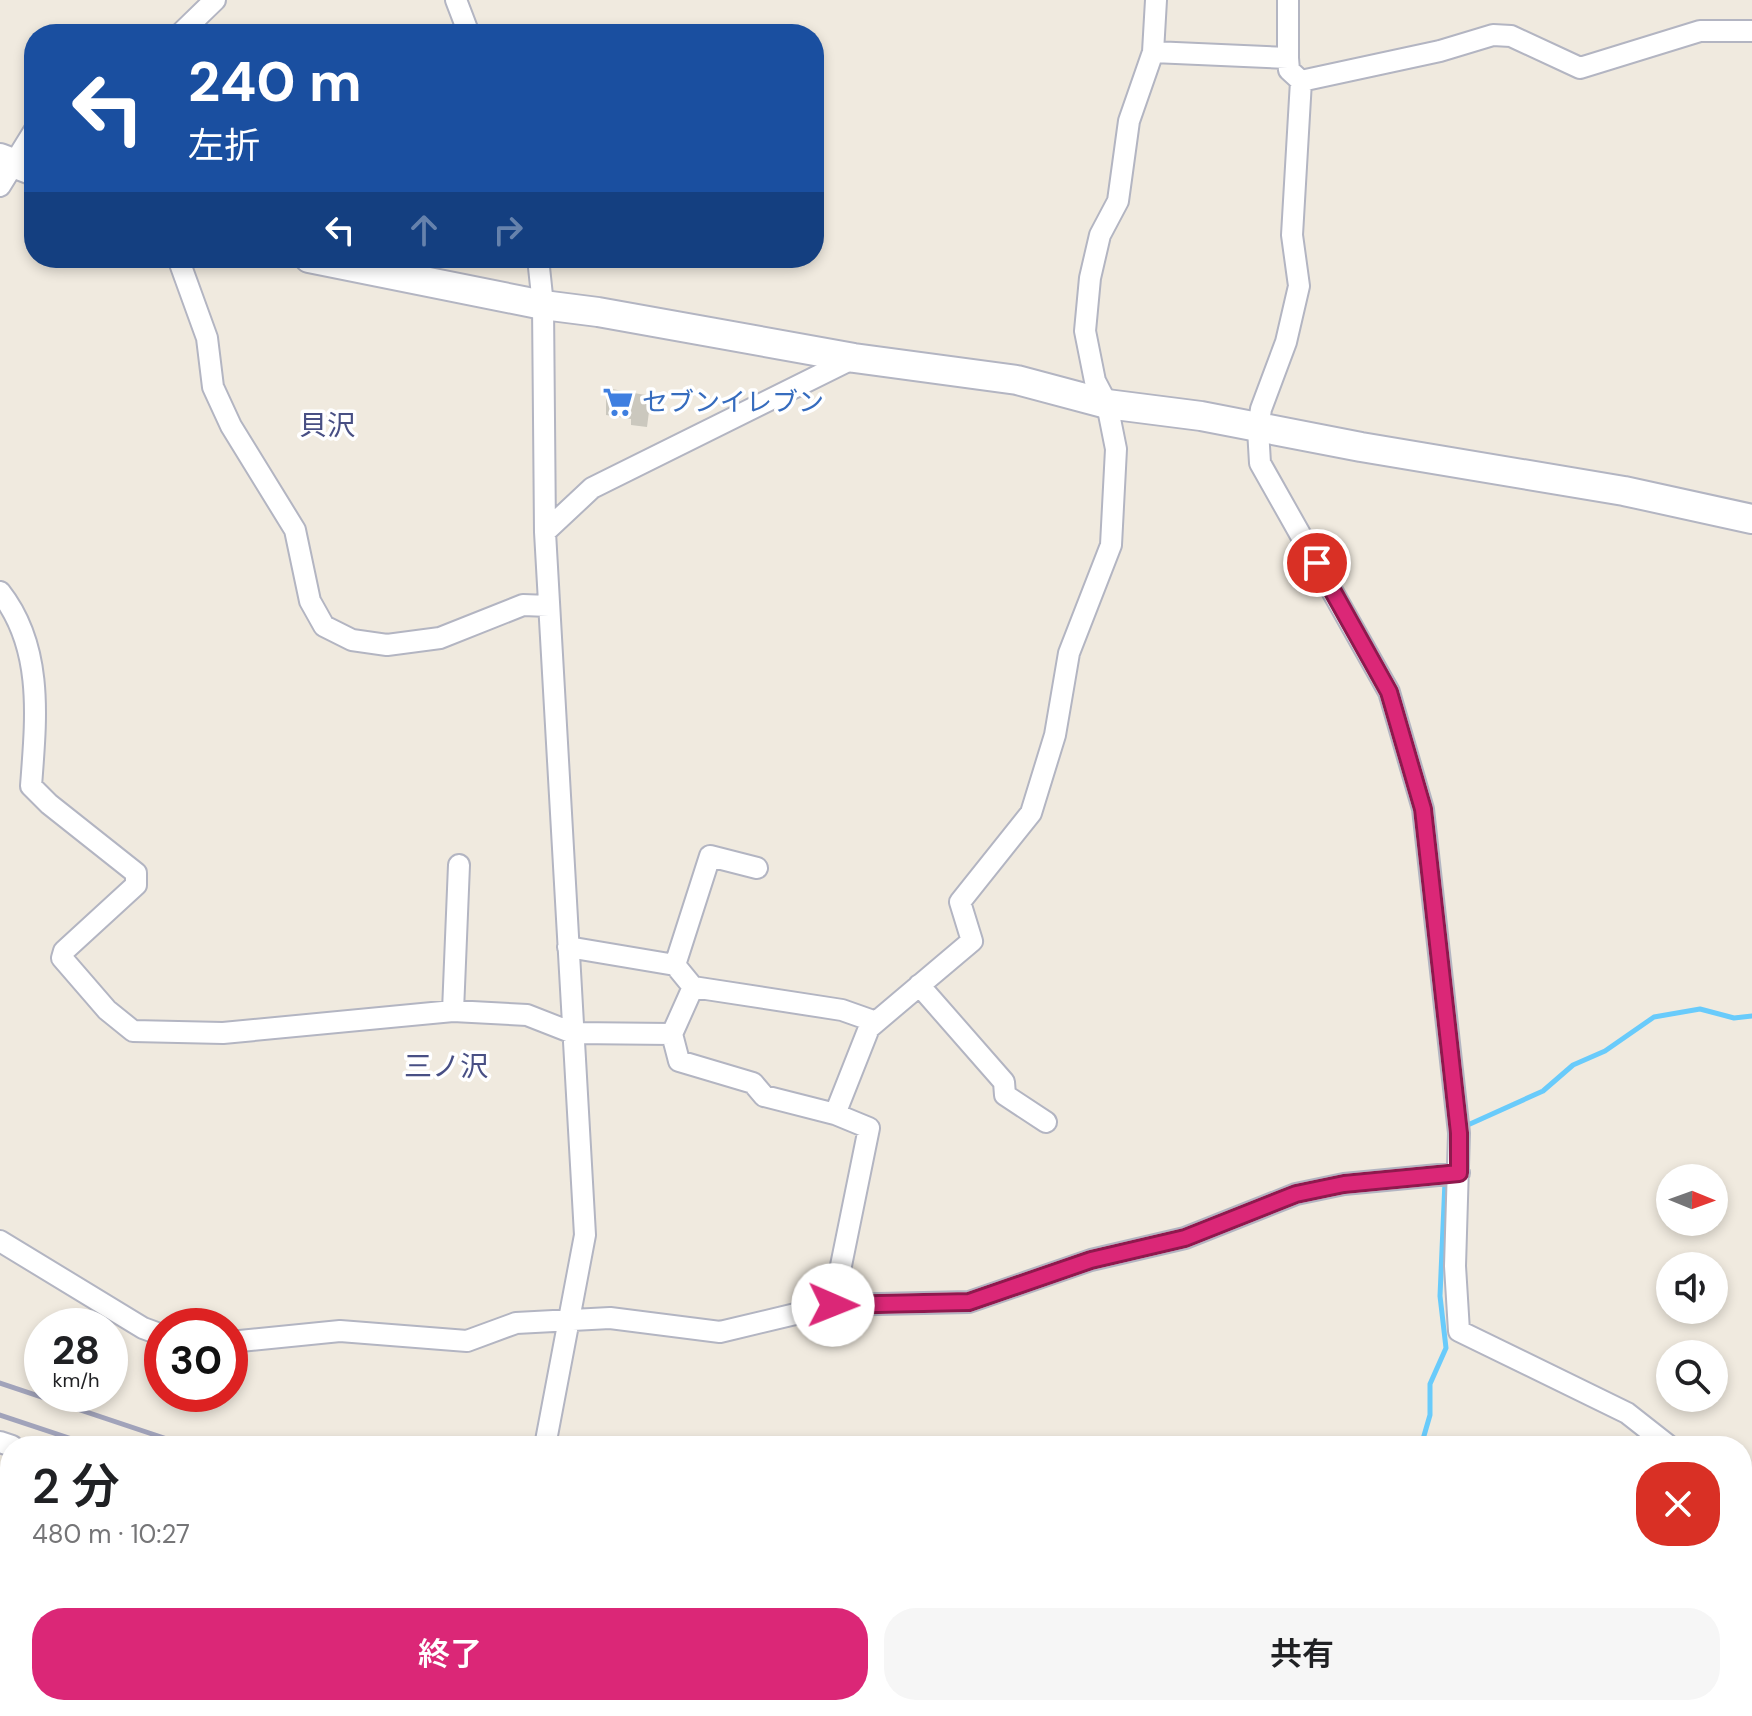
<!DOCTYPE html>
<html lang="ja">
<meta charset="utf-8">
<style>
:root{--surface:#fff;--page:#f6f6f6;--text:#202124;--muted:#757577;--accent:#db2777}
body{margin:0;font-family:"DM Sans","Noto Sans JP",sans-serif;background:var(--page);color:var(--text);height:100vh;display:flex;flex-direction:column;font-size:30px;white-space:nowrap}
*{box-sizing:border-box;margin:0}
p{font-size:26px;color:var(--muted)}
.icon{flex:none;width:44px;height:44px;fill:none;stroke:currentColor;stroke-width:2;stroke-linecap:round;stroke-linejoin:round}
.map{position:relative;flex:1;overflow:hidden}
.drawer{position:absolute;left:0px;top:1436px;width:1752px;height:280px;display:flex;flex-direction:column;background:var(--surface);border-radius:32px 32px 0 0;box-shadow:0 4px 12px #0003}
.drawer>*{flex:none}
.top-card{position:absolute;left:24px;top:24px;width:800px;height:244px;border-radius:32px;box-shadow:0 4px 12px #0003;background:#1a4fa0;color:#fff;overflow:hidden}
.needle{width:52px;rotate:91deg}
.controls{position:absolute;left:1656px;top:1164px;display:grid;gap:16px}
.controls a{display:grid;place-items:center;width:72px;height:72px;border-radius:50%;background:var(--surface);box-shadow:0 4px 12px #0003;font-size:40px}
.speed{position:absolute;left:24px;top:1308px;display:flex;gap:16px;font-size:40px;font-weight:700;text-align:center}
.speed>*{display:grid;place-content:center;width:104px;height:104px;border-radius:50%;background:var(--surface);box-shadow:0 4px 12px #0003;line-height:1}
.speed small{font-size:20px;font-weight:400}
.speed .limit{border:12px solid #d22;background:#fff;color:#111}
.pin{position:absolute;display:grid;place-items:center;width:68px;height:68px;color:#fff;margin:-34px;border:4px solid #fff;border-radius:50%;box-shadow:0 2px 8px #0007}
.me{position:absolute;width:88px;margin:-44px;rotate:91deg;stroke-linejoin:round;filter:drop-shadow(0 0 6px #0008)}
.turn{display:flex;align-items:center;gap:28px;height:168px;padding:0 32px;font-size:36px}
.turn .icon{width:104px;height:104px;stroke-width:2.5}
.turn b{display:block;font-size:56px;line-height:68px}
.lanes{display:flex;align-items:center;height:76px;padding:0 32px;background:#0003;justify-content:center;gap:40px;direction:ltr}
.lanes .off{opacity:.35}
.round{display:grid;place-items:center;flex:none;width:84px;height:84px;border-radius:32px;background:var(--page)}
.summary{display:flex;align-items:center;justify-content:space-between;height:136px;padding:0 32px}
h1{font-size:48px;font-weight:600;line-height:60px}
.primary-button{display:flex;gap:16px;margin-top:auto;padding:16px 32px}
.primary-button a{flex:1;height:92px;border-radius:32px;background:var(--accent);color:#fff;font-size:32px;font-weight:600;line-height:92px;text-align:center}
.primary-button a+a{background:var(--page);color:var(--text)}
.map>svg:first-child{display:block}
</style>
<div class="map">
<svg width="1752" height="1716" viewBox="0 0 1752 1716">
<rect width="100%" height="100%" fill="#f0eadf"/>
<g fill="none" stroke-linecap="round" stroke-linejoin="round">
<path stroke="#69cbfb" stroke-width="5" d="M1470,1124L1543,1091L1573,1065L1605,1051L1654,1017L1700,1009L1734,1018L1752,1016
M1421,1446L1430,1415V1384L1446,1348L1440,1296L1445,1181
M1305,1716L1308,1706"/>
</g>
<path fill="#cbc8be" d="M606,388L651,396L647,427L631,425V419L606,415Z"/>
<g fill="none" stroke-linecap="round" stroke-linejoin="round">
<g stroke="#b3b5c2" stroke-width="24">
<path id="street" d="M456,0L469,34
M1288,0V58
M180,34L215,0
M1153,52L1288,58L1289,70L1301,81
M1301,81L1292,235L1299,286L1286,342L1261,409L1258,429L1260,463L1389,692L1423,809L1459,1133L1455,1266L1459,1331L1627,1413L1669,1446
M1301,81L1440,51L1493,35L1511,36L1580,68L1700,31H1752
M0,186L34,131
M178,258L207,338L213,387L231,426L295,530L310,601L324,626L352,640L387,645L440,638L523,605L549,606
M538,258L543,305L545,532L585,1235L545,1446
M545,532L592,488L854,358
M0,592C44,648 36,719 31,786L49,804L136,873V885L64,951L62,958L107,1010L133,1031L223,1033L453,1011L527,1015L573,1033L672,1034
M568,947L675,965L693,987L842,1010L876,1022
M675,965L710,856L757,868
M919,985L1004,1082L1005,1095L1046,1122
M693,987L672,1034L679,1061L753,1083L764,1096L835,1114
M453,1011L459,865
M0,1241L143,1328L162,1335
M833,1305L869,1128L835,1114L869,1028L972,941L960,902L1031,813L1055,735L1069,653L1111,545L1116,449L1107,404L1095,381L1085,331L1090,278L1100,235L1118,201L1129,121L1153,52L1156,0
M230,1342L340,1331L467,1341L516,1323L610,1318L720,1332L833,1305L969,1302L1091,1260L1185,1238L1296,1194L1344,1184L1459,1173
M0,1442L12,1446
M1742,1504L1752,1511
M789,1706L819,1716
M480,1716L484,1706"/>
</g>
<g stroke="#b3b5c2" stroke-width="32">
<path id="secondary" d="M0,158L34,171
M309,258L543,305L598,312L854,358L1017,380L1107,404L1201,416L1361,447L1624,491L1752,519"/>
</g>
<use href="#street" stroke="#fff" stroke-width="20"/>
<use href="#secondary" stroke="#fff" stroke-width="28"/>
<path stroke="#a1a3ba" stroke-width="5" d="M0,1383L188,1446
M0,1415L93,1446
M845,1706L877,1716
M882,1706L913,1716
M946,1706L979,1716
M981,1706L1014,1716"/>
</g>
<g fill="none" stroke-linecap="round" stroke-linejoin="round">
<g stroke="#8e194d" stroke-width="20">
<path id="route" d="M833,1305L969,1302L1091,1260L1185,1238L1296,1194L1344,1184L1459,1173V1133L1423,809L1389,692L1317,563"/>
</g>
<use href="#route" stroke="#db2777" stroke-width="14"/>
</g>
<defs>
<g id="supermarket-bare" transform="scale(2.4)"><path d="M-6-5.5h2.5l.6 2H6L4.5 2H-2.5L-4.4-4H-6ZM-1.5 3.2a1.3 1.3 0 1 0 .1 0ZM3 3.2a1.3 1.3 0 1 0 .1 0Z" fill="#3f7fe0" stroke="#fff" stroke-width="2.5" paint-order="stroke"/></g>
</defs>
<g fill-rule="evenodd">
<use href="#supermarket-bare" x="618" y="402"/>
</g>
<g text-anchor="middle" stroke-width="7" stroke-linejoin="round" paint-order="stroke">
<g font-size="26" fill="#366cbe" stroke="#fff" text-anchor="start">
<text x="642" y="411">セブンイレブン</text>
</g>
<g font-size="28" fill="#484f84" stroke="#fff">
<text x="327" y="435">貝沢</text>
<text x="446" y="1076">三ノ沢</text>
</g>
</g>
</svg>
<div class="controls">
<a><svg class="needle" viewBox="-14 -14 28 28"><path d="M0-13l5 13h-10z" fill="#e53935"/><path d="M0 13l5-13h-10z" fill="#757577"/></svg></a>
<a><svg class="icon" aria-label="sound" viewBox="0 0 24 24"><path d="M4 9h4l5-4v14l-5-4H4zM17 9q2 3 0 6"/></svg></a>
<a><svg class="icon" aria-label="search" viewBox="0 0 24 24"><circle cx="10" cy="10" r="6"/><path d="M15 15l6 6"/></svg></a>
</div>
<div class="speed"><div>28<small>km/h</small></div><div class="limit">30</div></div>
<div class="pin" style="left:1317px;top:563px;background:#d93025"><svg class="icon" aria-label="arrive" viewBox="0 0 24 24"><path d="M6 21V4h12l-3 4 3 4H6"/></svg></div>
<svg class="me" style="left:833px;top:1305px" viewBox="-20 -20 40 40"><circle r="19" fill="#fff"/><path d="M0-13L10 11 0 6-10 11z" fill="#db2777"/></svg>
<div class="top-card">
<div class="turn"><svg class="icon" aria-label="left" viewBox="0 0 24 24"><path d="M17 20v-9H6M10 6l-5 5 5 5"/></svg><div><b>240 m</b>左折</div></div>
<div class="lanes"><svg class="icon" aria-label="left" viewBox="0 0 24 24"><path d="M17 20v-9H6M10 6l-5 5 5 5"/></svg><svg class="icon off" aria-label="ahead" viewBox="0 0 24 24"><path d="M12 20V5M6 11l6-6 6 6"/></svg><svg class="icon off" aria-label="right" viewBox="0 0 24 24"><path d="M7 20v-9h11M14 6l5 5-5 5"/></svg></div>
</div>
<section class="drawer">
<div class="summary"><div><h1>2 分</h1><p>480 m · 10:27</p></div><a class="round" style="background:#d93025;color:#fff"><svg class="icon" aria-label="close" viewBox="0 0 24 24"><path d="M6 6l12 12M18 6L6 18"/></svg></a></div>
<div class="primary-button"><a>終了</a><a>共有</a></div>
</section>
</div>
